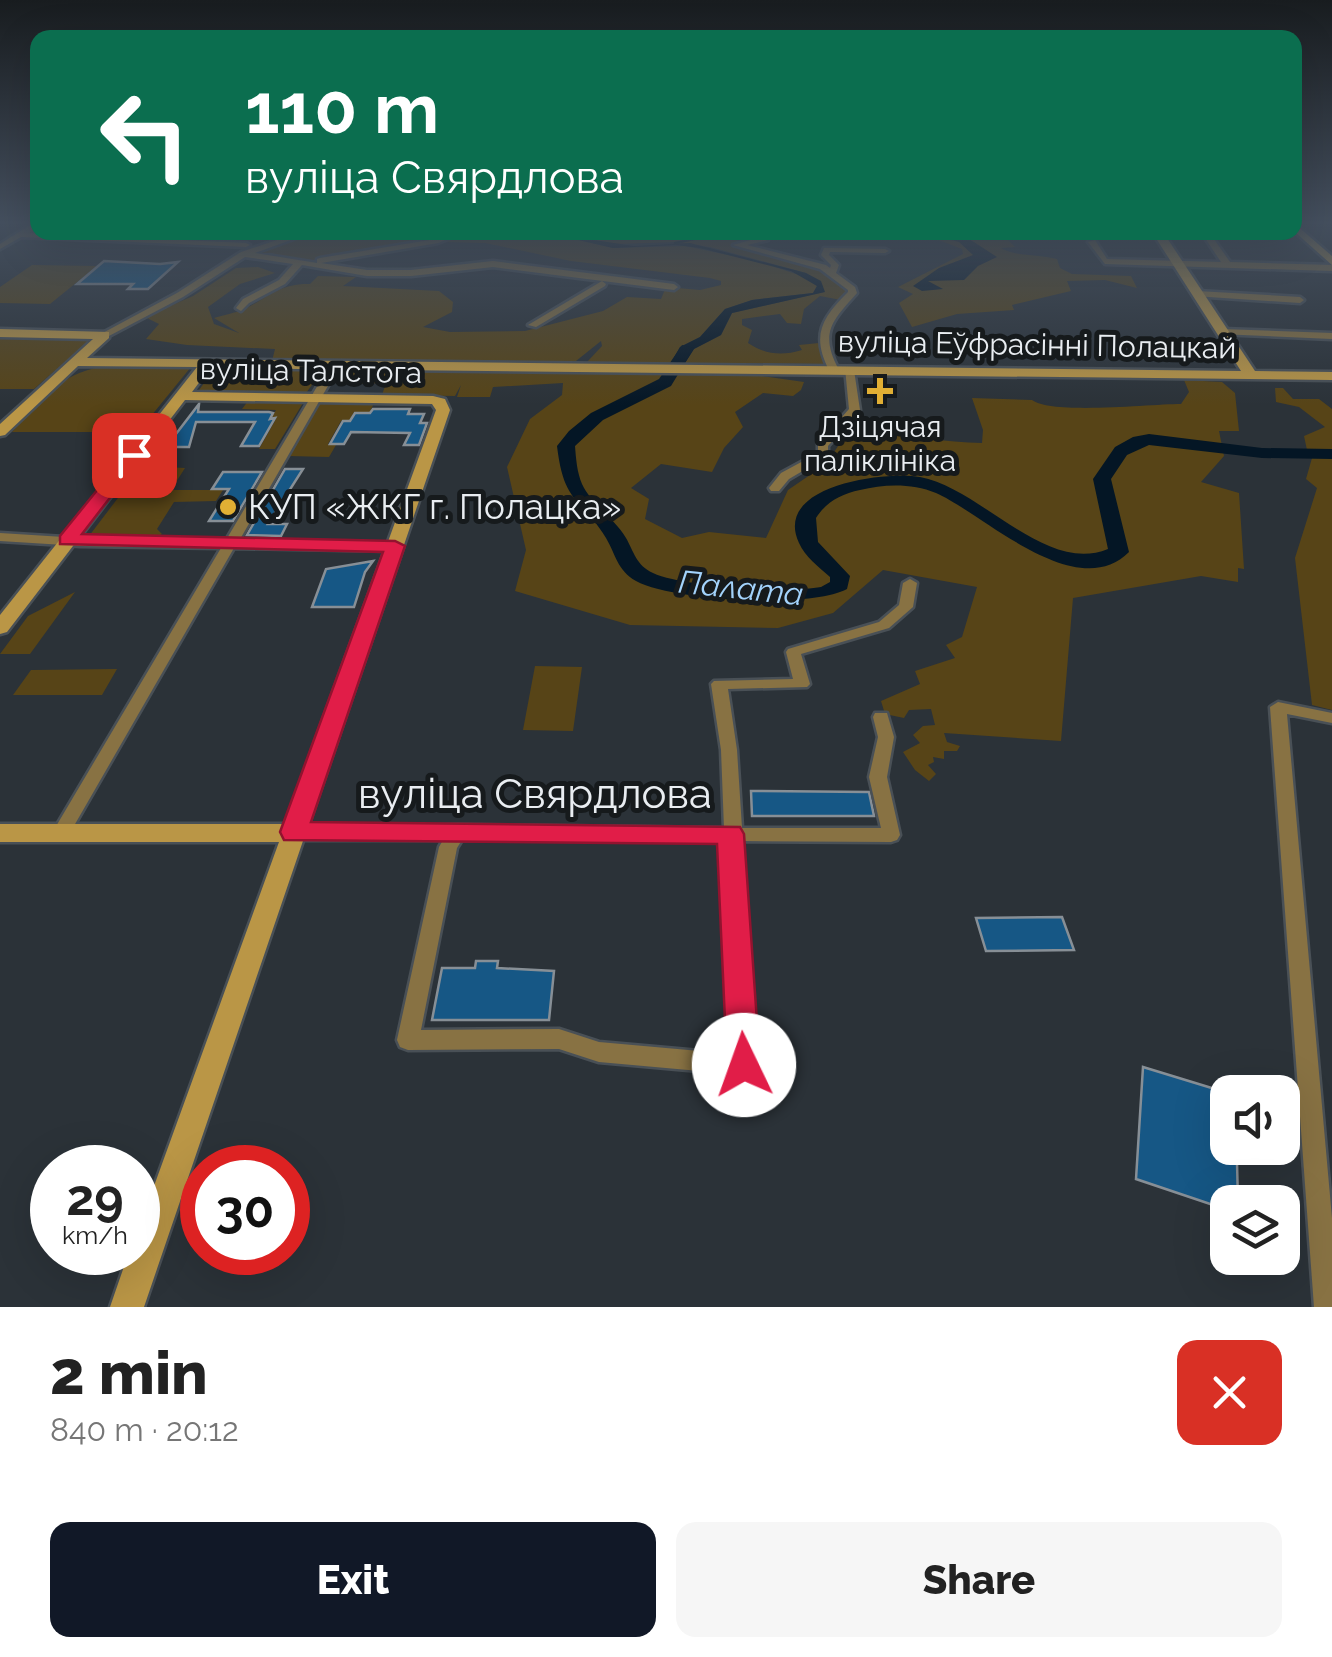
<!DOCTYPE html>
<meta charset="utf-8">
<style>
:root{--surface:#fff;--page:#f6f6f6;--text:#222;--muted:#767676;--accent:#111827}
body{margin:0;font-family:Raleway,sans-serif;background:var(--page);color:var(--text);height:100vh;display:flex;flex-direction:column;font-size:38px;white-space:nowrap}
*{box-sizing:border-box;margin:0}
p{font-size:32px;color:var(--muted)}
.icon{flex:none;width:55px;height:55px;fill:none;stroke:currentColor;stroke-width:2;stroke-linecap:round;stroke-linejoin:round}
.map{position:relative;height:1307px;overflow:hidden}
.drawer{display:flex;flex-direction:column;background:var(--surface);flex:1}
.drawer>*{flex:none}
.top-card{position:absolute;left:30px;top:30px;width:1272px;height:210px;border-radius:20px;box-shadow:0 10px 40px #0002;background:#0b6e4f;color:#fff;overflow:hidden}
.tools{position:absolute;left:1210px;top:1075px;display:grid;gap:20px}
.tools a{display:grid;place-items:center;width:90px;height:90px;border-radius:20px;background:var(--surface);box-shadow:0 10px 40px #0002;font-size:50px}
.speed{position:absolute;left:30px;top:1145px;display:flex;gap:20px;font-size:50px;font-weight:700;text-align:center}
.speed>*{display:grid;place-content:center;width:130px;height:130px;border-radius:50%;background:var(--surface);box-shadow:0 10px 40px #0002;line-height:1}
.speed small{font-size:25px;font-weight:400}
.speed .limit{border:15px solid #d22;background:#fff;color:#111}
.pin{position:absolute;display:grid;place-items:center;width:85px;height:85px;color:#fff;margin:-42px;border-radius:20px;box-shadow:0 5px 15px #0006}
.me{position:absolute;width:110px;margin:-55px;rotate:357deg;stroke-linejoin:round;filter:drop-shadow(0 0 8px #0008)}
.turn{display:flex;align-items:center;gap:35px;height:210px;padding:0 50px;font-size:45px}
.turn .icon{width:130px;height:130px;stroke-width:2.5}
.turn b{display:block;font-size:70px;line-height:85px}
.round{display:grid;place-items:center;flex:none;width:105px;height:105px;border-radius:20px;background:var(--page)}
.summary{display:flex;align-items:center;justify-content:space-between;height:170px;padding:0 50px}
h1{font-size:60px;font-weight:800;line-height:75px}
.cta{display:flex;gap:20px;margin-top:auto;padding:20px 50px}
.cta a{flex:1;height:115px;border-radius:20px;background:var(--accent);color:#fff;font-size:40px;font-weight:800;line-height:115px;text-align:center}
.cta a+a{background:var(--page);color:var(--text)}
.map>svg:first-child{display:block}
</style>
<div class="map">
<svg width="1332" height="1307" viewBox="0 0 1332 1307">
<rect width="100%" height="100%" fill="#2b3238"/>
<path fill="#574417" d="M547,232L613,248L685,246L757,261L805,277L817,286L813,293L752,300L725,309L700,337L680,347L671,363L587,362L602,346L601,341L576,361H272L275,349L187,345L146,339L159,324L145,317L193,296L236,268L258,267L275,273L240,284L208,307L214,324L239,333L214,318C223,315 235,313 245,309C268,297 281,283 310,284L318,276L356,277L343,286L439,291L453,302L452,312L423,327L450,332L525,331L603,311L627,297L661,299L666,287L700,290L721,285V281L710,278L571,261L485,243L447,242L307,262L254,254L295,239L320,240L359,233Z
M558,233H736L722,237L743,242L734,247L821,268L849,289L841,300L820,296L804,309L801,324L787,323L780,314L742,319V325L752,330L748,343C766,355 782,356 802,350L799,345L819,343L825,364L685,363L694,349L721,335L732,313L824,292L806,273L710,247L675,242L617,244Z
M884,233H1033H1006L1004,236L1015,247L1001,248C1016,257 1039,254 1057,259L1060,268L1072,274L1131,276L1137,288L1105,280L1067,281L1071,291L1012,305L1014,310L957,314L912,327L899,303L913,294L898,287L963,254L962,249L936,239Z
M32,265H34L97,266L50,304L0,303V287Z
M0,337L92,338L34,389H0Z
M111,366L191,367L138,432H12C44,399 62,369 111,366Z
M221,368L320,369L323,370L306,393L199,390L213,371Z
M345,369L742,373L804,382L801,390L793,396L763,393L735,412L743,427L724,448L712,472L661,464L631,488L649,499L645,519L682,538L709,532L766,538L788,490L826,464L855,421H866L874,433C910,436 945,442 982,443L983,430L972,398L1032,400C1052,415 1150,404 1181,404L1189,392L1184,380L1222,382L1235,393L1239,431H1219L1224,456L1201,482L1239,493L1244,569L1238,568V582L1201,576L1073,598L1061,741L944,733L947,742L960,746L957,751H944V759L933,757L934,762L928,765L936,774L929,781L915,770L903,752L920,743L913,735L923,726L935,725L931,709L909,710L904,718L885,714L881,701L920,684L915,671L955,658L946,645L962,637L977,587L883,570L833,613L778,628L630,625L515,591L526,550L507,467L530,419L562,395L563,383L493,387L490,397H457L461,385L455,396L382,395L386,383L353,384L354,380H333Z
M1275,388H1283L1293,399H1319L1332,409V451L1307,450L1304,436L1325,427L1299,407L1276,402Z
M248,401H301L303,403L275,449H259L276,419L271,418L276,410L242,409Z
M319,402L374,403L370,412H354L349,421H341L328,444L336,445L329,457L288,456Z
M156,448L174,454L166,467L185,468L171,490H223L216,501L174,502L157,529L162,534L156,537L89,536Z
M1312,458H1332V710L1312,705L1295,558L1317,488L1306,479Z
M75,592L30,654H0L28,616Z
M535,666L582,667L573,731L523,730Z
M117,669L102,695H13L31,670Z"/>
<path fill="#041625" d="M547,233L634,246L690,243L806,273L821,281L825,292L732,313L721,335L694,349L685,363H671L680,347L700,337L725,309L752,300L813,293L817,286L791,271L700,248L676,245L613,248Z
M924,233H960L997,257L978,266L964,280L928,281L943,289L922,291L913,286L939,268L973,255L959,242Z"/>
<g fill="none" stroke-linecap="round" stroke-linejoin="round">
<path stroke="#041625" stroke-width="2.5" d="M703,237L719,232
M675,243L699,238"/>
<path fill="#041625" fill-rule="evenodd" d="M682,345L694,348L671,386L603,420L575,446C576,459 577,472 582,484C592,505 614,518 626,538C634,552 636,565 653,573C682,587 788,593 821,587L830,582V577C819,567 805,557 799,543C772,485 885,471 920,477C981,488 1045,575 1108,549L1093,479L1115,447L1133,437L1149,434L1262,448L1332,449V459L1262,458L1149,445L1127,455L1111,479L1129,552C1076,605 982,513 936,493C912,483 884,484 860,490C841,494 826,502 816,518L818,542L850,576L847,589C810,609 673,601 636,581C617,570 616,555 606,538C580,496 564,505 557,446L569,431L591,413L659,379Z"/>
</g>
<path fill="#165785" stroke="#878f96" stroke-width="2.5" d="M104,261L160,264L178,262L148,289H128L133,284H77Z
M199,404L198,412H269L273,413L270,419L275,418L259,446H241L255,422H196L189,447H166Z
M373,409H410L408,414H424L420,423H427L419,445H404L410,433L351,432L344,444H330L343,421H350L355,413H370Z
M285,469H303L268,524H287L281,536L247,535Z
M223,472H262L233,521H209L229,489H212Z
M373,561L365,572L354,607H312L326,569Z
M751,791L869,792L874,816H752Z
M1062,917L1074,950L986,951L976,918Z
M476,961H498L497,968L554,971L549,1020H432L442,968H475Z
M1143,1067L1228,1093V1148H1245L1249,1156L1246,1162H1237L1238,1202H1228V1210L1136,1179Z"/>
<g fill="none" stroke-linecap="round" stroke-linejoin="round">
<g stroke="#495056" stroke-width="5">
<path id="street" d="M35,222H38V228L29,233L246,243L250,245L246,247L21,237L0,249V244Z
M284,232H294L299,237L255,253L317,263V259L320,258L436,239L453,232H465L438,243L321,263L367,270H411L493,261L674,284L678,287L674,290L493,267L411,276H367L302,265L285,284L249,303L241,311L236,308L243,299L279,280L293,264L245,257L183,297L107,337L99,335L177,293L241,252L289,236Z
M1201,232H1209L1230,262L1332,265V271L1105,264L1088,242L1095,240L1107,259L1221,262Z
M765,236H768V240L747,245L826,265L830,268L831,265L821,255L824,248L885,249L889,251L885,253L830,252L829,255L839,265L836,273L855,287L857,293C832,321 819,333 839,370L838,372L829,370C811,335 822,318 848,292V290L820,269L733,245Z
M602,281L606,284L605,286L536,327L528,325Z
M1197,291L1300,297L1304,300L1300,303L1194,296V292Z
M1222,329L1332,333V339L1219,334L1217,332Z
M331,363L340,365L239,541L395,543L402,547L395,551L234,548L67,838L61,840L55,838L52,833L55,828L221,548L80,546L0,541V533L80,538L226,540Z
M845,368L854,370L860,410L828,446V456L789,479L779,491H771L769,488L781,473L818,453V444L849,409Z
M910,579L917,583L913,607L889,628L801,654L810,684L807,687L728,689L737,750L742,828H881L869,777L878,737L873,717L875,713H887L894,737L887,777L900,835L897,840L891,842L742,841L755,1065L752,1072L744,1075L599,1062L559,1049L408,1050L400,1047L397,1040L439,847L443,840H294L288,838L285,833L288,828L458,825L724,828L721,750L711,684L714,681L793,679L786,652L788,649L879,622L899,605L903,583ZM462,840L724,841L733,1054L599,1042L559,1029L421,1030L457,848Z
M1278,702L1332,713V723L1287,714L1332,1218V1307H1314L1270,707Z"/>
</g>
<g stroke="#495056" stroke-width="5">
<path id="secondary" d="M1295,224L1332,256V265L1295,232Z
M1152,232H1163L1255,371L1332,372V380L210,368L192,392L433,396L445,399L450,410L144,1307H110L129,1252H138V1230L279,842H0V824H285L436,410L432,404L185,400L7,632L0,634V615L197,367L78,366L5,435L0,436V424L93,339L0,337V329L109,332V338L87,358L1241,371Z"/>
</g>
<use href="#street" fill="#887243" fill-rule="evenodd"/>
<use href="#secondary" fill="#ba9646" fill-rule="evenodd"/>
</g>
<linearGradient id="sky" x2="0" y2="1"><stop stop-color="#181c1f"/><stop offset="0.55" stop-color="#444f5e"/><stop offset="1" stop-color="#444f5e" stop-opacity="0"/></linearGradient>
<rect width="1332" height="405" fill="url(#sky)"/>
<path fill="#e11d48" stroke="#92132f" stroke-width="2.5" d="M134,450L143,455L82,534L395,541L405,546L311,822L740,827L744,834L760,1065L756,1075L744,1080L732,1075L727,1065L717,844L284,840L280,832L383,552L60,544V536L128,452Z"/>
<g fill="#e1af34" stroke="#161a1c" stroke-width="4">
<path d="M875 376h10v10h10v10h-10v10h-10v-10h-10v-10h10z"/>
<circle cx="228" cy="507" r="10"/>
</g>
<g text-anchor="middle" stroke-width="10" stroke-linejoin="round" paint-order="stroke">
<g font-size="30" fill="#e9edf1" stroke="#161a1c">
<text transform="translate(1037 345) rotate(1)" y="10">вуліца Еўфрасінні Полацкай</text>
<text transform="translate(311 371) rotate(1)" y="10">вуліца Талстога</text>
</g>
<g font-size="30" fill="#e9edf1" stroke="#161a1c">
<text x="880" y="437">Дзіцячая<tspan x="880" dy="34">паліклініка</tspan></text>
</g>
<g font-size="32" font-style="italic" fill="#a3d3fc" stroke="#161a1c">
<text transform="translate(741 588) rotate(6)" y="11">Палата</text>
</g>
<g font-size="35" fill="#e9edf1" stroke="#161a1c" text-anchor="start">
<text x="248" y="519">КУП «ЖКГ г. Полацка»</text>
</g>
<g font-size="42" fill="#e9edf1" stroke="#161a1c">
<text x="535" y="808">вуліца Свярдлова</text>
</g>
</g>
</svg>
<div class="tools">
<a><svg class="icon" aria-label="sound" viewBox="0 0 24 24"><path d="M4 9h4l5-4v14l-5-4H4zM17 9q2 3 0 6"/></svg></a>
<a><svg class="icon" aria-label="layers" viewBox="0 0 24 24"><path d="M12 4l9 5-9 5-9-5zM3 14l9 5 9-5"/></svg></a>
</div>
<div class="speed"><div>29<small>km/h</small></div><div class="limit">30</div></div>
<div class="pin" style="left:134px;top:455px;background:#d93025"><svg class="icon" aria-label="arrive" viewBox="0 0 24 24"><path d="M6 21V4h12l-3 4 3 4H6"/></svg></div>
<svg class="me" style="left:744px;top:1065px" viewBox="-20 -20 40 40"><circle r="19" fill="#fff"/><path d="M0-13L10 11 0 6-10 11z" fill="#e11d48"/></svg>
<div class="top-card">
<div class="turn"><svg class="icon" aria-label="left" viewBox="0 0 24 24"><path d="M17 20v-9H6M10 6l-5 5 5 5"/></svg><div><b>110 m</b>вуліца Свярдлова</div></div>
</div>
</div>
<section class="drawer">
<div class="summary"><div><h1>2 min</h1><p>840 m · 20:12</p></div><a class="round" style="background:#d93025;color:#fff"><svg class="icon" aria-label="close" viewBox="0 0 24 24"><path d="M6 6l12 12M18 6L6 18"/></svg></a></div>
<div class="cta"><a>Exit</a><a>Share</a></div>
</section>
